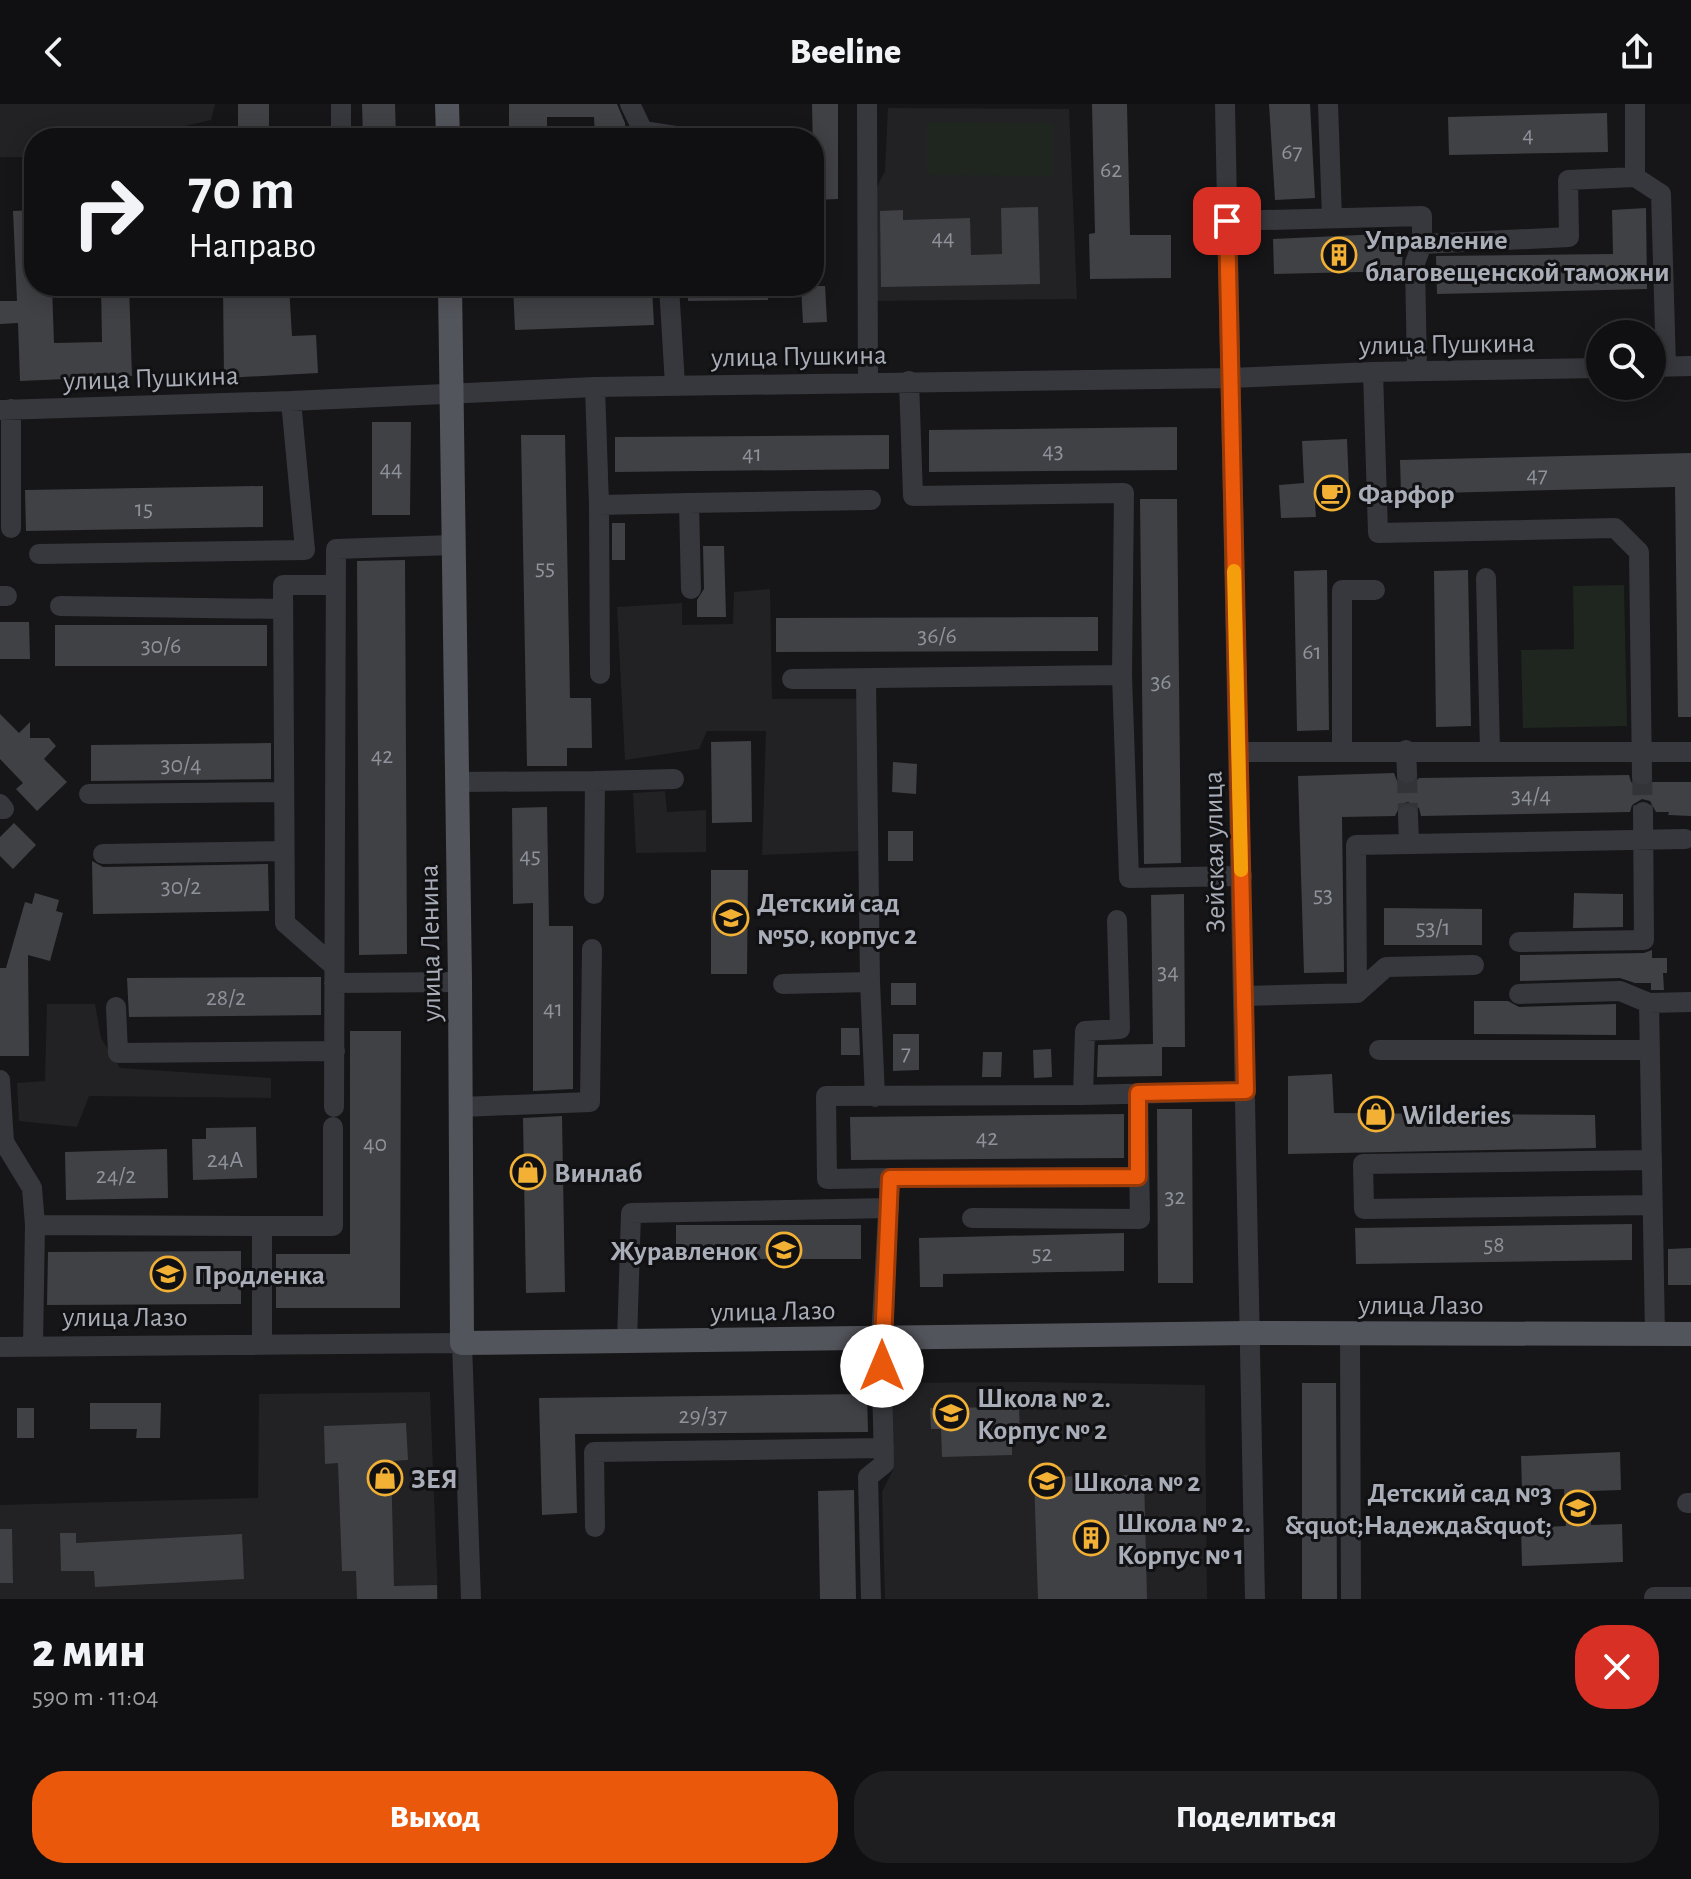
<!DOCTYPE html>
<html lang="ru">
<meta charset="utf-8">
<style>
:root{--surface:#101012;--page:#1e1e20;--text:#f1f3f6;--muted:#9c9d9f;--line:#303032;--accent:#ea580c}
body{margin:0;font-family:"Alegreya Sans",sans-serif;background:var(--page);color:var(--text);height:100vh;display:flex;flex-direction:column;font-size:30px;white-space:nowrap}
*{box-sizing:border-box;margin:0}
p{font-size:26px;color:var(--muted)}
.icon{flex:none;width:44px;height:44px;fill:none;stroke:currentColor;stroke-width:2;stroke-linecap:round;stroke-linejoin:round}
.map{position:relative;height:1495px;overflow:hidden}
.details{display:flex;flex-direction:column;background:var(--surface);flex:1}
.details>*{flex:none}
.hud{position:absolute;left:24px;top:24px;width:800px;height:168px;border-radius:32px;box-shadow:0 4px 20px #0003,0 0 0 2px var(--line);background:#101012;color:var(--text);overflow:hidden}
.fabs{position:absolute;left:1586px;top:216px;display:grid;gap:16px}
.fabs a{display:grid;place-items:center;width:80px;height:80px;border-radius:50%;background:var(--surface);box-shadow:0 4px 20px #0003,0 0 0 2px var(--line);font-size:40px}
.pin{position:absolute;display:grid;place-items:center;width:68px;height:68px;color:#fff;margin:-34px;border-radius:16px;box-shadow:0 4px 12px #0006}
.me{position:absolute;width:88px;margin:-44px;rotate:0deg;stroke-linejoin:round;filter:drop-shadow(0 0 6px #0008)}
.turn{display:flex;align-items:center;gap:28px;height:168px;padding:0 32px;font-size:36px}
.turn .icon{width:104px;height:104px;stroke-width:2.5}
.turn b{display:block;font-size:56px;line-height:68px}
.round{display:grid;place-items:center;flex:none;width:84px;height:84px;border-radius:32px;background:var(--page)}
.overview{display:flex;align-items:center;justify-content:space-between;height:136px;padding:0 32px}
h1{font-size:48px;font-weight:800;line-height:60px}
.cta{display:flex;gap:16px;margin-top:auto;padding:16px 32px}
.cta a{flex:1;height:92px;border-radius:32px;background:var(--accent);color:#fff;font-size:32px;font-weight:800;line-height:92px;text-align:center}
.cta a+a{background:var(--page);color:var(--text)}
header{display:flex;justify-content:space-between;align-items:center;height:104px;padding:0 32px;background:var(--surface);font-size:36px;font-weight:800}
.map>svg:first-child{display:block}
</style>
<header><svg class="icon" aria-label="back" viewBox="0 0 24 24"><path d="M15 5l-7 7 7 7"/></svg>Beeline<svg class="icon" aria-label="share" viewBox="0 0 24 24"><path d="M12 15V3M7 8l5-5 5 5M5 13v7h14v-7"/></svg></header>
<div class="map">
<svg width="1691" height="1495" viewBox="0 0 1691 1495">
<rect width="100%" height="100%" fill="#161618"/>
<path fill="#222225" d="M0,0H215L211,16L134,34H34V53H0Z
M888,4L1069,5L1077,195L867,197L869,99L885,67Z
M770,485L772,595H860L858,747L762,751L766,627H707L699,645L625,656L617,503L682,499V521L733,520L734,488Z
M665,687L667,708L706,706V748L636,749L633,689Z
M47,900H95L101,934L120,964L271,974V994L89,992L77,1023L19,1017L17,979L45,977Z
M1033,1278L1205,1281L1207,1495H885L882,1388L893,1366L892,1279Z
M430,1288L438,1495H0V1401L258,1394L259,1290Z"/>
<path fill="#1e261f" d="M927,18L1053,19V72L927,71Z
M1624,481L1627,622L1523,624L1521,546L1574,545L1573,482Z"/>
<path fill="#404145" d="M238,0H269V31H238Z
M362,0H395L396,34H363Z
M509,0H617L625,19L626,34H595L594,13H547V34H509Z
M812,0H838V95L814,96Z
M1092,0H1127L1130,131H1171V174L1090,175L1089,130L1095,129Z
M1269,0H1310L1315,94L1275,96Z
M1607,9L1608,48L1449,51L1448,13Z
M1038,103L1040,180L881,183L880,107L903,106V116L970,114L971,151L1002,150L1001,104Z
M1646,104L1647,185L1437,190L1436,152L1613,150L1612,106Z
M34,106V182H52L54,239L102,238L101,182H129L132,272L20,277L18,219L0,220V197H17L13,107Z
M1403,129L1402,167L1274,170L1273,135Z
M223,182H289L292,232L316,231L318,269L224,274Z
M513,182H549V189L652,185L654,221L515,226Z
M688,182H768V196L688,197Z
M801,182H825L827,218L803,219Z
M372,318H411L410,411H372Z
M1177,323V366L929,368V326Z
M521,331H565L570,594H591L592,644H567V662H527Z
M889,331V365L615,368V333Z
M1347,335L1349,383L1314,385L1316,413L1281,414L1279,381L1304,379L1302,337Z
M1691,349V613H1678L1675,383L1401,390L1400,356Z
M263,382V423L26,427L25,386Z
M1140,395H1177L1181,759L1144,760Z
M612,419H625V456H612Z
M703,442H724L726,513H697V496L704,485Z
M405,456L407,850L359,851L357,457Z
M1327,466L1329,626L1297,627L1294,467Z
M1468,466L1471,622L1436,623L1434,467Z
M1098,513V547L776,548V514Z
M0,518H29L30,555H0Z
M55,521H267V562H55Z
M0,610L19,629L30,618V634H49L56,642L44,655L67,678L37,707L16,685L23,679L0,655Z
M751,637L752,718L712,719L711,638Z
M271,639V675L91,677V641Z
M893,658L917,660L916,690L892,688Z
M1394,669L1397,677L1407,682L1413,680L1419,674L1629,671L1631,678L1641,684L1653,678H1691V712L1668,711L1669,708H1656L1650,697L1642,695L1632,701L1630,708L1421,712L1419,704L1408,698L1401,700L1395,712L1342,713L1344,868L1304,869L1298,672Z
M547,703L549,822H573V985L533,987V799L513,800L512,704Z
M14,719L36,741L13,765L0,752V733Z
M888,727H913V757H888Z
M92,757L103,763L268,760L269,807L93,810Z
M711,766H748L747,870H711Z
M35,789L59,796L56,807L63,809L50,857L28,851L29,952H0V864H6L25,798L32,800Z
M1574,789L1623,790V823L1573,824Z
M1184,790L1185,943H1162V972L1097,973L1098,941L1153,940L1151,791Z
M1384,804L1482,805V841H1384Z
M1652,846V854H1667V869H1663L1664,886H1651V879H1635L1620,874L1520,877V851L1644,849Z
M321,873V911L129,913L127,874Z
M891,879H916V901H891Z
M1474,897H1508L1519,903L1616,900V931L1474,930Z
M841,924H859L860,951H841Z
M350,927H401L400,1204H276V1150H350Z
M893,930H919V966L893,967Z
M1051,945L1052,973L1034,974L1033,946Z
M983,948H1002L1001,973H982Z
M1332,970L1334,1009L1595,1011L1596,1044L1288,1050V972Z
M1157,1005H1192L1193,1179H1158Z
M1124,1010V1054L851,1056L850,1013Z
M562,1012L565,1188L526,1189L523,1014Z
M256,1023L257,1074L193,1076L192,1035H206V1024Z
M167,1045L168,1094L66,1096L65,1048Z
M1632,1120V1156L1356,1160L1355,1124Z
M676,1121H861V1155H676Z
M1124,1129V1167L943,1170V1183H920L919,1134Z
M1691,1144V1181H1668V1145Z
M241,1147V1200L47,1201L48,1148Z
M1302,1279H1336L1337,1495H1302Z
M867,1290L868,1328L575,1330L577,1409L542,1411L539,1294Z
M90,1299H161L160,1334H136L137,1325H90Z
M1019,1303L1020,1331H1012V1351L942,1353L941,1325H931L930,1304Z
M17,1304H34V1334H17Z
M406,1319L408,1356L391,1357L394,1482L437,1481V1495H357L356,1467H342L338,1359L325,1360L324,1322Z
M1620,1348L1621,1386L1590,1387L1591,1421L1622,1420L1623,1458L1522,1462L1521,1424L1566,1422L1564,1385L1522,1386L1521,1352Z
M1144,1371L1147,1495H1038L1034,1373Z
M854,1386L856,1495H820L818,1387Z
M0,1425H12L13,1479H0Z
M60,1429H76V1439L242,1430L244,1475L95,1483L94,1467H61Z"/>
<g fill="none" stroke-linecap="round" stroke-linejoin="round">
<path stroke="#333438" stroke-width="20" stroke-dasharray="20 10" stroke-linecap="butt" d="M1407,669L1408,711
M1642,671L1643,708"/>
<path stroke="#37383d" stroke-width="20" d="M341,0V34
M630,0L643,27L682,33
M867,0L868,278
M1225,0L1255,1495
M1328,0L1332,114
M1635,0V73L1661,90L1666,262
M1227,117L1422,112V140L1569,133L1568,76L1635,73
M669,182L675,281
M1652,263L1691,262
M1417,267L1415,159L1422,140
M1373,268L1378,429L1615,424L1639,448L1642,671
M909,277L913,392L1124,389L1122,571L1129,774L1242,772
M595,283L599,401L689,399L691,485
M11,305V424
M0,306L291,297L595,283L1231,274L1373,268L1600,264
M689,399L871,396
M599,401L600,570
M39,450L305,446L291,297
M1486,474L1490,648
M0,492H7
M60,502L283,505
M792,575L1122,571
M866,575L870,878L875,993
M1342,646V486H1375
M1406,646L1407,669
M1239,648H1691
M595,677L674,675
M457,678L595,677L594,790
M89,690L284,688
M0,700L4,705H0
M1409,740L1685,735
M103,750L284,747
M1117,816L1120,925L1085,927L1083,991L1246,987
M1519,838L1644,836L1643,708
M334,862L285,819L283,481H335
M334,879L460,878
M783,880L870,878
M1357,889L1386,863L1474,861
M1519,890L1620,887L1649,899L1655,1230
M1244,892L1357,889L1356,741L1409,740L1408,711
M1649,899L1691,898
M116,903L118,949L335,947
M1379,946H1649
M0,976L4,1038
M334,1003L336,445L453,441
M461,1003L590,998L592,845
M0,1039L4,1038L32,1084L35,1121L33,1242
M890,1074L1138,1073
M1652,1101L1364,1105L1363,1060L1652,1056
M972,1114L1140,1115L1138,989
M35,1121L262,1122V1241
M262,1122H333V1023
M1350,1230L1351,1495
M627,1238L631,1109L889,1104
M0,1243L462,1239L471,1495
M1687,1399H1691
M595,1423L594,1348L884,1344
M1654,1493H1691
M871,1495L868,1373L884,1360L881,1235L890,1074L827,1075L826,992L1083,991"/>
<path stroke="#53555c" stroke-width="24" d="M447,0L448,34
M450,182L460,878L462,1239L1249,1229L1691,1230"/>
</g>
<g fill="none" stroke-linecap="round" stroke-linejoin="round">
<g stroke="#983908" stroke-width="20">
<path id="route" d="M882,1262L890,1074L1138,1073V989L1246,987L1227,117"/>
</g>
<use href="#route" stroke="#ea580c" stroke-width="14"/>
<path stroke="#f59e0b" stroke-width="14" d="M1234,467L1241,766"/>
</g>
<defs>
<g id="building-ring" transform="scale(1.8)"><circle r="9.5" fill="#111113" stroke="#f2b134" stroke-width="1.5"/><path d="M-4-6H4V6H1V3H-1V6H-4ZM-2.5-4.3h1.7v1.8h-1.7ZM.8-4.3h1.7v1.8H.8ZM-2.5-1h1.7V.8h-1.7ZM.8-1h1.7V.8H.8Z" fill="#f2b134"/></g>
<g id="cafe-ring" transform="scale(1.8)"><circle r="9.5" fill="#111113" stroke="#f2b134" stroke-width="1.5"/><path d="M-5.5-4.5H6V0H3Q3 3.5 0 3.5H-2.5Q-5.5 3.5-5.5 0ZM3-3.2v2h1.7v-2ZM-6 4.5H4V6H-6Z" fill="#f2b134"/></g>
<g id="school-ring" transform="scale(1.8)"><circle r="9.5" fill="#111113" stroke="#f2b134" stroke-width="1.5"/><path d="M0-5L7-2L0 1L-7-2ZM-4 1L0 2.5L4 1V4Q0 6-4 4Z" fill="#f2b134"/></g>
<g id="shop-ring" transform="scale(1.8)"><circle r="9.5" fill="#111113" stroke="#f2b134" stroke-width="1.5"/><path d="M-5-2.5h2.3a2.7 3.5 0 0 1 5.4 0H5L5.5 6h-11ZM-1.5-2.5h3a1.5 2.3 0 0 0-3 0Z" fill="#f2b134"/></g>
</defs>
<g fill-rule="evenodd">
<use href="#building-ring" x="1339" y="151"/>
<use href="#cafe-ring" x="1332" y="389"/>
<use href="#school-ring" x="731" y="814"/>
<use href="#shop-ring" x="1376" y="1010"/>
<use href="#shop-ring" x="528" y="1068"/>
<use href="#school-ring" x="784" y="1146"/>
<use href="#school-ring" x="168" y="1170"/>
<use href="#school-ring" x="951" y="1309"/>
<use href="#shop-ring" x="385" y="1374"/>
<use href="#school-ring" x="1047" y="1377"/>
<use href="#school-ring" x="1578" y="1404"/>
<use href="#building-ring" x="1091" y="1434"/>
</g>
<g text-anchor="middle" stroke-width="6" stroke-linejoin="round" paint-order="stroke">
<g font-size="24" fill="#8e929b">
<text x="1528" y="38">4</text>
<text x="1292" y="55">67</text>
<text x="1111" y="73">62</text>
<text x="943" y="141">44</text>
<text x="1053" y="354">43</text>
<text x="752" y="357">41</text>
<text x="391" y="372">44</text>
<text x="1537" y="378">47</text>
<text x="144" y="412">15</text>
<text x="545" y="471">55</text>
<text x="937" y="539">36/6</text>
<text x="161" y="549">30/6</text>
<text x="1312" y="555">61</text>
<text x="1161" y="585">36</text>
<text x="382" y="659">42</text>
<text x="181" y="668">30/4</text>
<text x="1531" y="699">34/4</text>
<text x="530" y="759">45</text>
<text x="181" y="790">30/2</text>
<text x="1323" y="798">53</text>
<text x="1433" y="831">53/1</text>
<text x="1168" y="875">34</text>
<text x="226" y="901">28/2</text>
<text x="553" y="912">41</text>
<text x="906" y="956">7</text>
<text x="987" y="1041">42</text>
<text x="375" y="1047">40</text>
<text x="225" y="1063">24А</text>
<text x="116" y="1079">24/2</text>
<text x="1175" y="1100">32</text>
<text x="1494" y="1148">58</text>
<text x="1042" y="1157">52</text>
<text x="703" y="1319">29/37</text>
</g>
<g font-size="28" font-weight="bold" fill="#a8adb8" stroke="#111113" text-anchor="start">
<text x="1365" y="145">Управление<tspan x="1365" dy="32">благовещенской таможни</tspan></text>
<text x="1358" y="399">Фарфор</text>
<text x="757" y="808">Детский сад<tspan x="757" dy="32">№50, корпус 2</tspan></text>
<text x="1402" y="1020">Wilderies</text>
<text x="554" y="1078">Винлаб</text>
<text x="758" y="1156" text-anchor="end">Журавленок</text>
<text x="194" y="1180">Продленка</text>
<text x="977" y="1303">Школа № 2.<tspan x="977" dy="32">Корпус № 2</tspan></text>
<text x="411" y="1384">ЗЕЯ</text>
<text x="1073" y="1387">Школа № 2</text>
<text x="1552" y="1398" text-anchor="end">Детский сад №3<tspan x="1552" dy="32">&amp;quot;Надежда&amp;quot;</tspan></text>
<text x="1117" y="1428">Школа № 2.<tspan x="1117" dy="32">Корпус № 1</tspan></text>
</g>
<g font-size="28" fill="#a8adb8" stroke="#111113">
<text transform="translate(1447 239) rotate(-1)" y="10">улица Пушкина</text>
<text transform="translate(799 251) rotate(-1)" y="10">улица Пушкина</text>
<text transform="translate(151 273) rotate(-2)" y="10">улица Пушкина</text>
<text transform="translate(1213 748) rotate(-91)" y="10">Зейская улица</text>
<text transform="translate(429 839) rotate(-91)" y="10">улица Ленина</text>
<text x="1421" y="1210">улица Лазо</text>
<text transform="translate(773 1206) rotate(-1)" y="10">улица Лазо</text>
<text x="125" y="1222">улица Лазо</text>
</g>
</g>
</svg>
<div class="fabs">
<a><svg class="icon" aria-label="search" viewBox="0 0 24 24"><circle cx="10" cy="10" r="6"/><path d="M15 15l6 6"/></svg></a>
</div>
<div class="pin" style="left:1227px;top:117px;background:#d93025"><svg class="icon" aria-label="arrive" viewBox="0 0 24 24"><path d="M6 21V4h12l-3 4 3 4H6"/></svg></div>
<svg class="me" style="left:882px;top:1262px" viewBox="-20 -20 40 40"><circle r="19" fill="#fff"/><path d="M0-13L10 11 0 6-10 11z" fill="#ea580c"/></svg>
<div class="hud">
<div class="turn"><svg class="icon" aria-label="right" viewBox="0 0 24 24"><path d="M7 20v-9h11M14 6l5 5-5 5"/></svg><div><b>70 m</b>Направо</div></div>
</div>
</div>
<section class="details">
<div class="overview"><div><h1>2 мин</h1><p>590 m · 11:04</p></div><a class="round" style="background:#d93025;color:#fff"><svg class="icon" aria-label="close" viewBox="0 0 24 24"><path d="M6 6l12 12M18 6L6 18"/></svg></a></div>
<div class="cta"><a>Выход</a><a>Поделиться</a></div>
</section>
